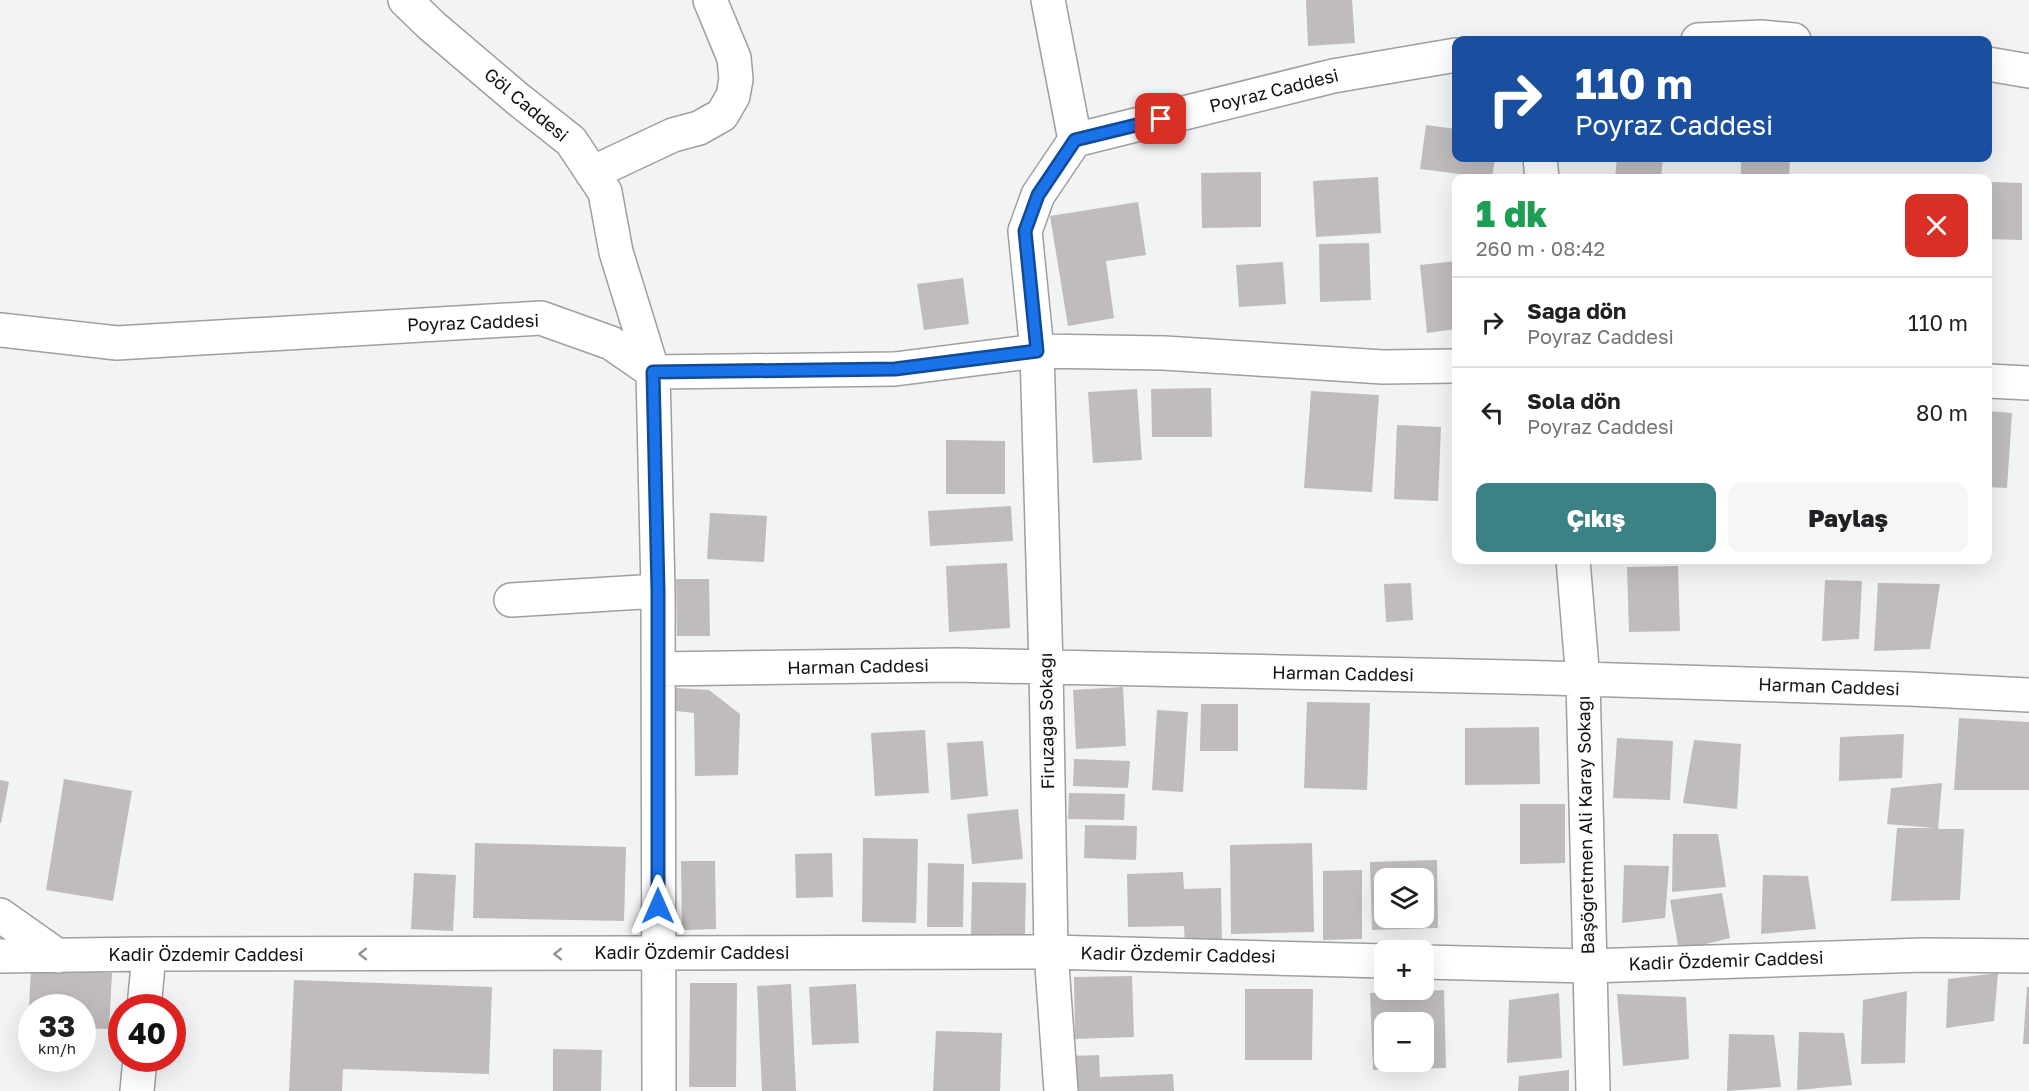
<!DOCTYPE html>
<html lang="tr">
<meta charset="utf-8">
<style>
:root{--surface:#fff;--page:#f6f6f6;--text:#202124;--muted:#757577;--line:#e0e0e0;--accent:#3a8286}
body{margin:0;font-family:"Golos Text",sans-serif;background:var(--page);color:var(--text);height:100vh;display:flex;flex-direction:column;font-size:22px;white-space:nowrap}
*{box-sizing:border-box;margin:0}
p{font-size:20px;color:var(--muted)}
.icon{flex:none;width:33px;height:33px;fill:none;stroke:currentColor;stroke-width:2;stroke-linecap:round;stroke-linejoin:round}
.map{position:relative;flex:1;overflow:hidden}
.drawer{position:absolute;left:1452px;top:174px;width:540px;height:390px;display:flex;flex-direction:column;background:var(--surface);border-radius:12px;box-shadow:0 6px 24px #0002}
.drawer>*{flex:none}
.hud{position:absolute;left:1452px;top:36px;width:540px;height:126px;border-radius:12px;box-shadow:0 6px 24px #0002;background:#1a4fa0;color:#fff;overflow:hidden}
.buttons{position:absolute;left:1374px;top:868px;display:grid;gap:12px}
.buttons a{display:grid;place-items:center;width:60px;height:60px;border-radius:12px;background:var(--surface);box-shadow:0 6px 24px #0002;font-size:30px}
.speed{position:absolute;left:18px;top:994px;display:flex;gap:12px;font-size:30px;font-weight:700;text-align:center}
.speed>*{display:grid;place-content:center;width:78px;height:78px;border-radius:50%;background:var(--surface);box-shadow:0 6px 24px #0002;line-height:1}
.speed small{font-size:15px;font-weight:400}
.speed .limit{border:9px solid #d22;background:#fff;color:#111}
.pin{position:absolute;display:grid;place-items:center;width:51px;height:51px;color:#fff;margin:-26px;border-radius:12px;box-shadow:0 3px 9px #0006}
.me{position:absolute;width:66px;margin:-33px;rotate:0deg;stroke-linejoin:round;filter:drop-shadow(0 0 4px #0008)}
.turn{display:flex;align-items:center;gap:21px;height:126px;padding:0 24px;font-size:27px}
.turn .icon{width:78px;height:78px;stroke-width:2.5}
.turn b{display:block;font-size:42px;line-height:51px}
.round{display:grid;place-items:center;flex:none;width:63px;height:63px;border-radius:12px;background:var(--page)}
.headline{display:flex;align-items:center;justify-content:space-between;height:102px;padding:0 24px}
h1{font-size:36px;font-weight:800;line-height:45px;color:#1e9e55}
.action{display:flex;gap:12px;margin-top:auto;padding:12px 24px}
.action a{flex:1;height:69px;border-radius:12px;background:var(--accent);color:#fff;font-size:24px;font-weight:800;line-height:69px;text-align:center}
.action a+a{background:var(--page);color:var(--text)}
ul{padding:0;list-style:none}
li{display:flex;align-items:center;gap:18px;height:90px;padding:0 24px;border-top:2px solid var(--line)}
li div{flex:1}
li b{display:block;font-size:22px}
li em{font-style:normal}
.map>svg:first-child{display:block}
</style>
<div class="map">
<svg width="2029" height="1091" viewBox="0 0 2029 1091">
<rect width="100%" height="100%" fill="#f1f3f5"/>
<path fill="#bfbcbb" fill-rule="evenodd" d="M1306,0H1352L1355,43L1308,46Z
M1426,125L1456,129V158H1495L1492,178L1420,169Z
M1617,158H1663L1661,178H1615Z
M1741,158H1790L1789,178H1741Z
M1261,172V227L1202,228L1201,173Z
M1378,177L1381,233L1316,237L1313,181Z
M1991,182L2022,183V240L1988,239V205Z
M1138,202L1146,255L1106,261L1114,318L1068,326L1050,216Z
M1369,243L1371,300L1320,302L1319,244Z
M1456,261V329L1427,333L1420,265Z
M1283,262L1286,304L1239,307L1236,265Z
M963,278L969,324L924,330L917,284Z
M1211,388L1212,437H1152L1151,389Z
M1137,389L1142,460L1093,463L1088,392Z
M1311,391L1379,395L1372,492L1304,488Z
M1988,411L2012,413L2007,488L1988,487Z
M1397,425L1441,427L1438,501L1394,499Z
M946,440L1005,441V494H946Z
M1011,506L1013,541L930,546L928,511Z
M710,513L767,516L764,562L707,559Z
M1007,563L1010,628L949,632L946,566Z
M1678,566L1680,631L1629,632L1627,567Z
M676,579H709L710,636H677Z
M1825,580L1862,581L1859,639L1822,641Z
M1411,583L1413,620L1386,622L1384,584Z
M1878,583L1940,584L1930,649L1874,651Z
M1123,687L1126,746L1076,749L1073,690Z
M676,688L709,690L740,714L738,775L695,776L694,713L676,711Z
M1307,702L1370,703L1367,790L1304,788Z
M1201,704H1238V751H1200Z
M1157,710L1188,712L1183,792L1152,790Z
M1959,718L2029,722V790H1954Z
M1539,727L1540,784L1465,785V728Z
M925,730L929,793L875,796L871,733Z
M1904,734L1902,778L1839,781L1840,737Z
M1617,738L1673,741L1670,800L1613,798Z
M1694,740L1741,744L1737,809L1683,803Z
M983,741L988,796L951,800L947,743Z
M1074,759L1130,761L1128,788L1073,786Z
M64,779L132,791L113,901L46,890Z
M0,780L9,782L1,823H0Z
M1942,783L1938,829H1964L1960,900L1891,901L1897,828H1934L1887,824L1891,788Z
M1069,793L1125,794L1124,820L1068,819Z
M1520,804H1565V863L1520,864Z
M1018,809L1023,859L972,864L967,814Z
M1085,825L1137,826L1136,860L1084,858Z
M1673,834H1718L1726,887L1672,892Z
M863,838L918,839L916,923L862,922Z
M475,843L626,847L624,921L473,918Z
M1312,843L1314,932L1231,934L1230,845Z
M832,853L833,897L796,898L795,854Z
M1437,860L1438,928L1372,930L1370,862ZM1384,879H1424V918H1384Z
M681,861H715L716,929L682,930Z
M928,863L964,864L963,927H927Z
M1624,865L1669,866L1665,918L1622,923Z
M1362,870V939L1323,940V871Z
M1183,872L1184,889L1221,888L1222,945L1185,946L1184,926L1128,927L1127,874Z
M414,873L456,875L453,931L411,929Z
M1763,875L1808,876L1816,929L1761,934Z
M972,882L1026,883L1025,936L971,935Z
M1722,893L1730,938L1679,951L1670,900Z
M31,969L112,973L109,1029L82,1028V1008H32V1026L28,1025Z
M1998,973L1994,1021L1946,1028L1948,979Z
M1132,976L1134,1037L1075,1039L1074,977Z
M294,980L492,987L489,1074L343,1069L342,1091H289Z
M690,983H737L736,1087H689Z
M791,984L796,1091H762L757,986Z
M856,984L859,1043L812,1045L809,987Z
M2027,987H2029V1044H2023Z
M1245,989H1313L1312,1060H1245Z
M1444,990L1446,1068L1373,1070L1370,993ZM1384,1023H1424V1062H1384Z
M1907,991L1905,1063L1861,1064L1863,1000Z
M1559,993L1562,1058L1507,1063L1509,1000Z
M1617,994L1686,997L1689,1059L1623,1066Z
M936,1031L1002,1033L1000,1091H933Z
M1799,1032L1844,1033L1852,1085L1797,1090Z
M1729,1034L1774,1035L1781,1087L1727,1091Z
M553,1049L602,1050L601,1091H553Z
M1099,1055L1100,1077L1173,1074L1174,1091H1071L1069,1056Z
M1569,1070V1091H1518L1519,1076Z"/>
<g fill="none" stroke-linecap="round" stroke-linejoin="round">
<g stroke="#9d9fa0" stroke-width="36">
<path id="minor" d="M405,0L432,26L519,100L571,141L605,192L616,252L653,372L658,591L659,1091
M1048,0L1075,140
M1698,40L1761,37L1794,40
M1988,64L2029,71
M1540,158L1542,178
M592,173L673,135L699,128L722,115L733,96L736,79L734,58L710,0
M0,330L117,343L541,318L611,343L653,372L895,369L1037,351L1025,231L1038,195L1075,140L1333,76L1456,55
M1988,381L2029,383
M1573,560L1583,680L1593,1091
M511,600L658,591
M658,669L954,665L1512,677L1910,689L2029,695
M0,915L58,956
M0,956L149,954L1051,952L1384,961
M1424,962L1589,966L1923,955L2029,956
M144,1008L149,954
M137,1091L140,1059
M1061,1091L1051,952L1046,667L1037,351L1164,353L1383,367L1456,366"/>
</g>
<use href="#minor" stroke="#fff" stroke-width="33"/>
</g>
<defs><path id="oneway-chevron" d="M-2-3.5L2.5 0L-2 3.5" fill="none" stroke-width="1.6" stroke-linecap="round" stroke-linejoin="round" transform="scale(1.5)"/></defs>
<g stroke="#949595">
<use href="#oneway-chevron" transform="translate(363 954) rotate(180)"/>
<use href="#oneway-chevron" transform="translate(558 954) rotate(180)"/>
</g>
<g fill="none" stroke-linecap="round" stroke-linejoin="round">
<g stroke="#114b97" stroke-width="15">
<path id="route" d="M658,906V591L653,372L895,369L1037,351L1025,231L1038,195L1075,140L1161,119"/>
</g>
<use href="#route" stroke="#1a73e8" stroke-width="10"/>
</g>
<g text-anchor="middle" stroke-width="4.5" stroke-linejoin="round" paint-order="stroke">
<g font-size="18" fill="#121313" stroke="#fff">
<text transform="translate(1274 91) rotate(-14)" y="6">Poyraz Caddesi</text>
<text transform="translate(526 105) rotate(40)" y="6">Göl Caddesi</text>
<text transform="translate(473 323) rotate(-2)" y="6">Poyraz Caddesi</text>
<text transform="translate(858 667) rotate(-1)" y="6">Harman Caddesi</text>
<text transform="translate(1343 674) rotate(1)" y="6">Harman Caddesi</text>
<text transform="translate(1829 687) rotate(2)" y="6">Harman Caddesi</text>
<text transform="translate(1047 721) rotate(-91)" y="6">Firuzağa Sokağı</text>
<text transform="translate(1586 825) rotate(-91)" y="6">Başöğretmen Ali Karay Sokağı</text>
<text x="692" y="959">Kadir Özdemir Caddesi</text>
<text x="206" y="961">Kadir Özdemir Caddesi</text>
<text transform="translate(1178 955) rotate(1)" y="6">Kadir Özdemir Caddesi</text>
<text transform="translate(1726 961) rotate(-2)" y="6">Kadir Özdemir Caddesi</text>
</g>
</g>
</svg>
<div class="buttons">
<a><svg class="icon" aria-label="layers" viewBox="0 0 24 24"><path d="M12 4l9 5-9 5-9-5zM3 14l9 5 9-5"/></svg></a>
<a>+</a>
<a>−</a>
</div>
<div class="speed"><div>33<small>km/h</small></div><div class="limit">40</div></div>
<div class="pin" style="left:1161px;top:119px;background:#d93025"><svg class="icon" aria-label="arrive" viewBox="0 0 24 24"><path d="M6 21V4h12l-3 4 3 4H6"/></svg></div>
<svg class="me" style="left:658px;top:906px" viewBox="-20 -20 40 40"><path d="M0-17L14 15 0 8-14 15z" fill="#1a73e8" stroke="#fff" stroke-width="4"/></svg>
<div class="hud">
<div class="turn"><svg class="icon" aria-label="right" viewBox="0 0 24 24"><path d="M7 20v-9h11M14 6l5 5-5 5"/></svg><div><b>110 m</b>Poyraz Caddesi</div></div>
</div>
<section class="drawer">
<div class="headline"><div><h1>1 dk</h1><p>260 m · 08:42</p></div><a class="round" style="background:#d93025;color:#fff"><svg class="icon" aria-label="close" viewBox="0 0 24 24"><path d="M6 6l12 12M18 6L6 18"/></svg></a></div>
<ul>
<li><svg class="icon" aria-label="right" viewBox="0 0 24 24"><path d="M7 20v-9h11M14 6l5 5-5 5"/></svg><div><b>Sağa dön</b><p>Poyraz Caddesi</p></div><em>110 m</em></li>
<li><svg class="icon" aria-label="left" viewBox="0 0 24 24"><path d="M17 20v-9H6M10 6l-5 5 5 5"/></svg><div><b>Sola dön</b><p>Poyraz Caddesi</p></div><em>80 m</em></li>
</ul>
<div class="action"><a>Çıkış</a><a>Paylaş</a></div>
</section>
</div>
